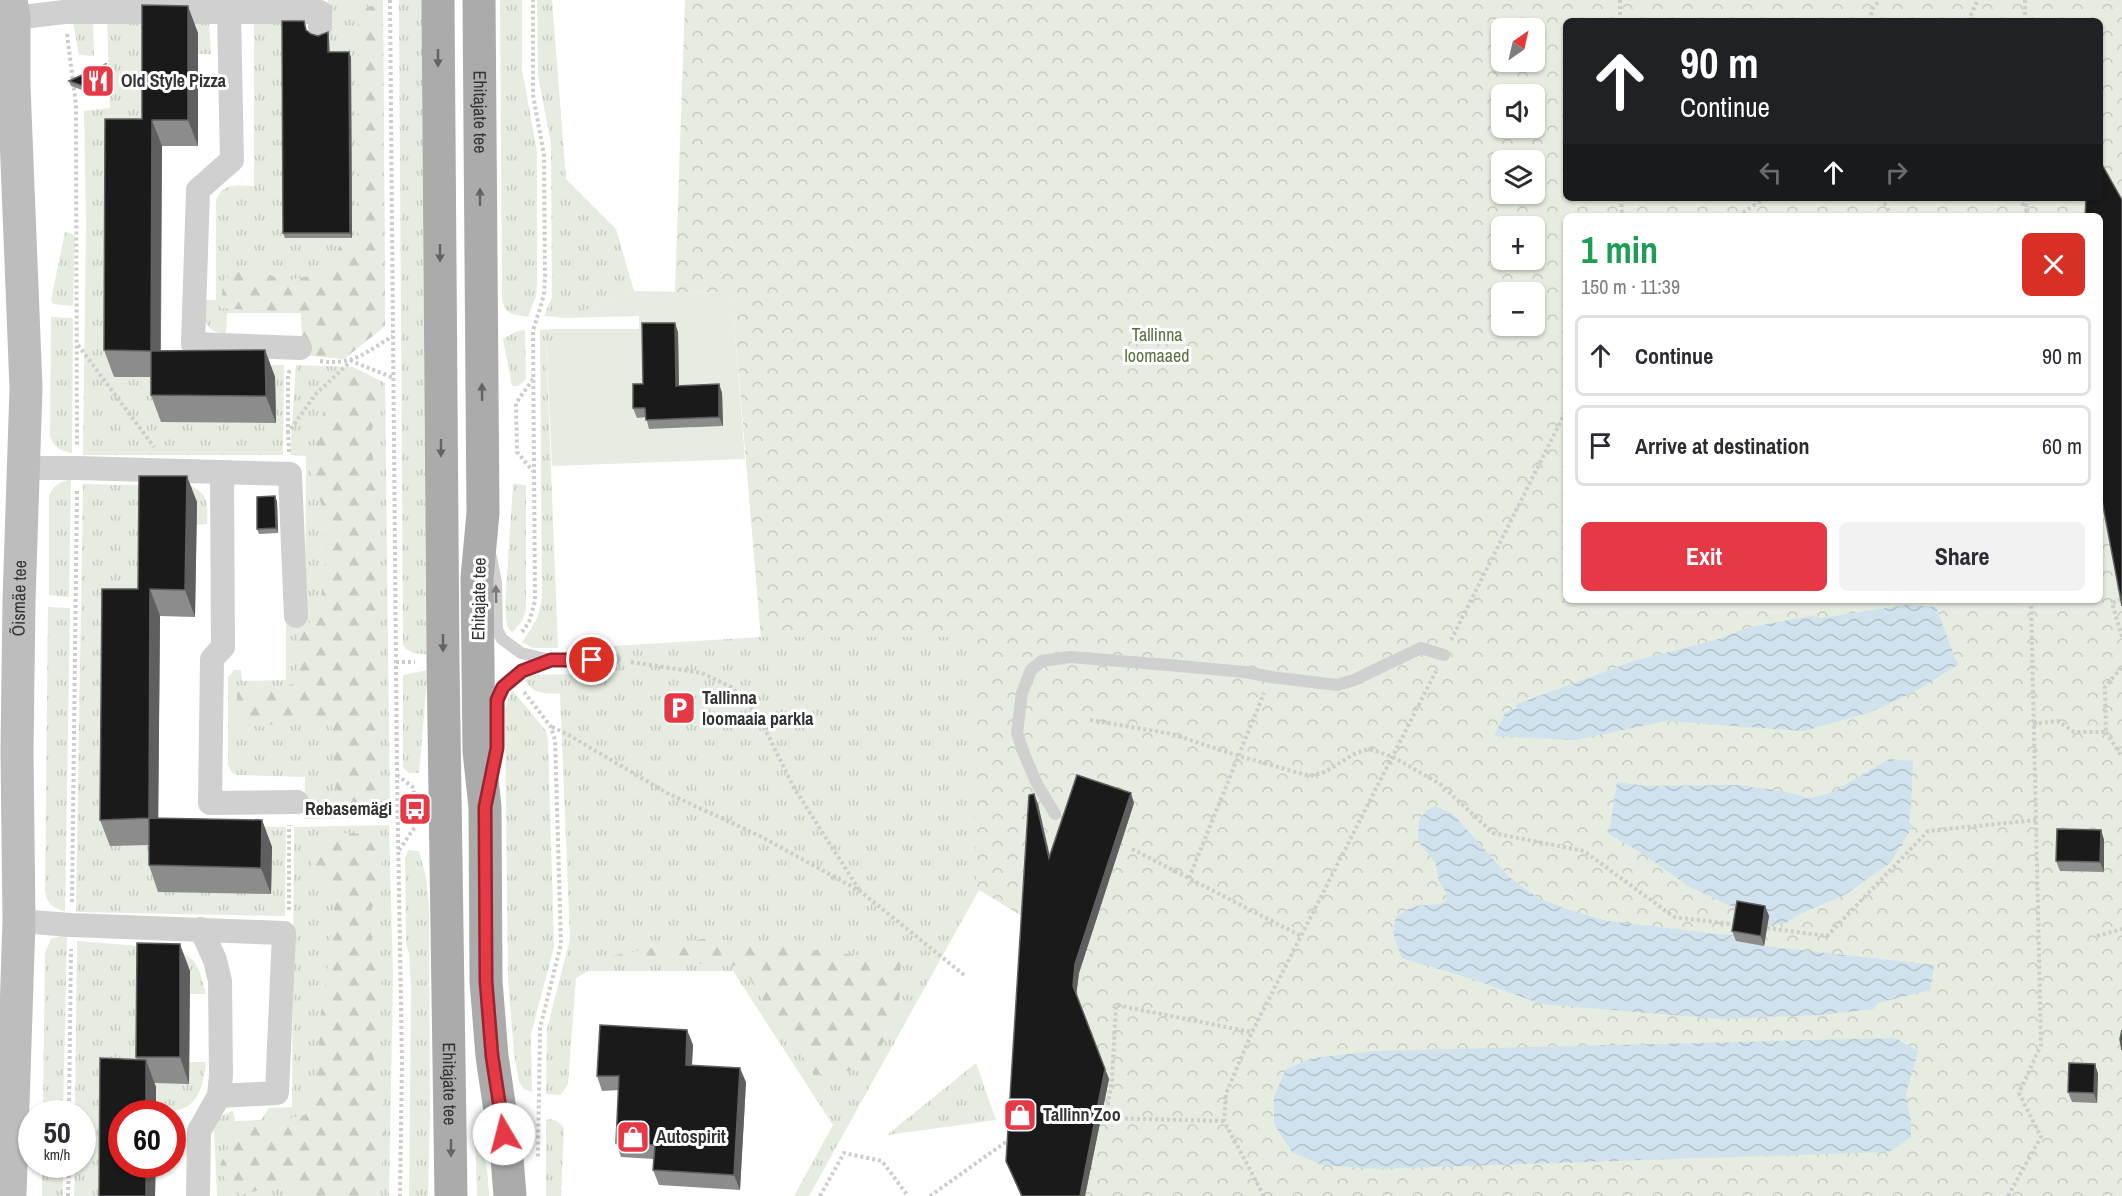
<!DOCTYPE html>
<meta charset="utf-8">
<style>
:root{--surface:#fff;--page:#f2f2f3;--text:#2b2b33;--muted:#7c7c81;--line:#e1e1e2;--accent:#e63946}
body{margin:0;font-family:"Archivo Narrow",sans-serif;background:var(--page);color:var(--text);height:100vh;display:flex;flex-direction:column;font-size:22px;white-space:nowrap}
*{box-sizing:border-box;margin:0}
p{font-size:20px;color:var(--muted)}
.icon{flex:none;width:33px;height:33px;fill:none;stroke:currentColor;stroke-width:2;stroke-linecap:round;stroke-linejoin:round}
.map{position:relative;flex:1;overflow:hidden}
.panel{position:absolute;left:1563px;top:213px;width:540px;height:390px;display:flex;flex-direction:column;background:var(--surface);border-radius:9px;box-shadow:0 2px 4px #0004}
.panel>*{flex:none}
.top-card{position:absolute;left:1563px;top:18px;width:540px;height:183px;border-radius:9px;box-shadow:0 2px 4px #0004;background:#202124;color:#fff;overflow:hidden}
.needle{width:39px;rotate:34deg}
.buttons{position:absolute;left:1491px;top:18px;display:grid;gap:12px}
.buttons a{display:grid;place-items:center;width:54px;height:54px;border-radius:9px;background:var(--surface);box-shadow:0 2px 4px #0004;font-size:30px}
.speed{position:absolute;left:18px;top:1100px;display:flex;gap:12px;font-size:30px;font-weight:700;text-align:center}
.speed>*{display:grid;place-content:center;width:78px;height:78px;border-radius:50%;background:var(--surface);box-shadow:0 2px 4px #0004;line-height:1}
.speed small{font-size:15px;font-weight:400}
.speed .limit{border:9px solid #d22;background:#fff;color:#111}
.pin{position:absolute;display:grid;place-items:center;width:51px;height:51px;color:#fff;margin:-26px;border:3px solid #fff;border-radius:50%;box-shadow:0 2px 6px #0007}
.me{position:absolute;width:66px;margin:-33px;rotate:352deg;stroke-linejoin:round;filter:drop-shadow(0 0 4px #0008)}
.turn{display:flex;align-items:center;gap:21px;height:126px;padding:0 18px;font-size:27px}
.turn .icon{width:78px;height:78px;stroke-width:2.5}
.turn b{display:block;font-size:42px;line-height:51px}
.lanes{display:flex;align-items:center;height:57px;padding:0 18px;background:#0003;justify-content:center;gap:30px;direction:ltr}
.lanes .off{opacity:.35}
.round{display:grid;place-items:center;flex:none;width:63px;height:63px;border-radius:9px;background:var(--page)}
.headline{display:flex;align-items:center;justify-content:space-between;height:102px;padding:0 18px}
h1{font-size:36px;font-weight:700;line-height:45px;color:#1e9e55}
.action{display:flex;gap:12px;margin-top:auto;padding:12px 18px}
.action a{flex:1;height:69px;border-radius:9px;background:var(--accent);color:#fff;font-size:24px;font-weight:700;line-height:69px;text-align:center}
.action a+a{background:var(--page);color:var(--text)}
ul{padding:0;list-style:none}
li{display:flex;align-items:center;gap:18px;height:81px;margin:0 12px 9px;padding:0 6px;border:3px solid var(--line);border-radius:9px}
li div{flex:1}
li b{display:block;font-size:22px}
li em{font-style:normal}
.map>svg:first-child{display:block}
</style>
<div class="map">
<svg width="2122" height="1196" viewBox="0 0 2122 1196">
<defs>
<pattern id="grass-tufts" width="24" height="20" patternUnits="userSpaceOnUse" patternTransform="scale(1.5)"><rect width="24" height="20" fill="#e6ecdf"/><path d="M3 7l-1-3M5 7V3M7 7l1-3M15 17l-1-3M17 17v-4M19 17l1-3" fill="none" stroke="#c6cbc0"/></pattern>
<pattern id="forest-firs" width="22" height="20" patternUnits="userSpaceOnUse" patternTransform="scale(1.5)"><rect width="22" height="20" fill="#e6ecdf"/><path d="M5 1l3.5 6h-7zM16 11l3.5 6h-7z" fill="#c6cbc0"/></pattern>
<pattern id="park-crowns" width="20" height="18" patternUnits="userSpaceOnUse" patternTransform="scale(1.5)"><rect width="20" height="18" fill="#e6ecdf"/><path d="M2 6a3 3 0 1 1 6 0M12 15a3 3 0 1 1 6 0" fill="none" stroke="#c6cbc0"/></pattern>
<pattern id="water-waves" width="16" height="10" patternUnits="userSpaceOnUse" patternTransform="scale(1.5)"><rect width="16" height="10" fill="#cfe2ee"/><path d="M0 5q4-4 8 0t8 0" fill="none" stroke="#b2c2cd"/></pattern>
</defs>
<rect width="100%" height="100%" fill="#fff"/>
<path fill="url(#grass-tufts)" d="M328,0H383L385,326L344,359L303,355L301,313H227L226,334C203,331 204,319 201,300H216V200C224,182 237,186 254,186V22L284,20L330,57Z
M399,0H422L426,654C417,654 409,654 403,645Z
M500,0H522V69L537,152V284L536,296L528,317C513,314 506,316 502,300Z
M537,0H552L566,179L616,229L634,291L565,318L544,316L552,297L551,143L538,76Z
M107,20L209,23L211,54H198V33L152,32L160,378L275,423V377L252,365H284L283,455H83L86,223L84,111L110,108Z
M93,21L94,56L79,55L73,22Z
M65,232L71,233L75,236L73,306L53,304L51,300Z
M738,268L1566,391L979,890L809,1196H794L833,1125L733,971H588L576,978L568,1084L561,1095L546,1094L547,1029L570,939L560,694C544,693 532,695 524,678L534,675L616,673L614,646L761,637L732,293Z
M51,317L73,318L72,453C59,451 55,447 50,437Z
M557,329V341L546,342L558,648H533L522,642C534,625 540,617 542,596L540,330Z
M525,330L526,379L518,386H512L503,339L517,331Z
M296,365L353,367L385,383L390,817L304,819L305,777L238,775L233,774L228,765V677L234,670H241L242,681L286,680V618H305L306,456L290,455Z
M71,479L69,597L49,595V495C55,484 60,482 71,479Z
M83,484L190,486C209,493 208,506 207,524L196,525L149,503L158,845L270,894L272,848L248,826L286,827L285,916L76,912Z
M513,484L526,485V610L522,621L512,633L507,626L505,607Z
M48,607L70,608L65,911C54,909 47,904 45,892Z
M428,670L419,773H409L403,767V675Z
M513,691L546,731L548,740L554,947L531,1034L532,1092L524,1089L519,1082L514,1053L508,979L505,711L509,696Z
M389,825L393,978L389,1196H217L214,1128C218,1118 223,1114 233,1111L235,1121L261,1120L269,1108L292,1107L294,827Z
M408,850L419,851L426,877L429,904L430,1111L428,1196H409L411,988L409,953L406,944L405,858Z
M67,934L63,1113H43L45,953L51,939Z
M77,941L177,949L193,960L199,970L206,994H190L189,1062H206C204,1078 201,1101 184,1108C177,1112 164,1110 156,1110L155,1086L110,1085L109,1196H74L75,1164H82V1113H75Z
M976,1063L996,1120L887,1135Z
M550,1119L557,1121L564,1128L561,1196H546V1120Z
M475,1130H481L488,1178L489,1196H477Z
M42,1164H63V1196H42Z"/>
<path fill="url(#forest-firs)" d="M358,6L383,7L385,326L344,359L303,355L301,313L220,308L224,279L249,267L286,281L327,272L340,245L357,239Z
M331,373L358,375L381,394L370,437L379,505L377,592L380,811L338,809L331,722L301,712L265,727L237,722V688L276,690L298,682V632L319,615L327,547L321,503L311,474Z
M334,833L381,834L382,890L367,915L383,991L373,1055L386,1118L379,1196H301L291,1182L240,1195L218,1170L236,1129L305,1115L320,1060L318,1034L328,965L335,900L307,856Z
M707,938L901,960L899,1006L872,1068L815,1075L741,966L600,958Z"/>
<path fill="url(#park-crowns)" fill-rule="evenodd" d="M685,0H2122V1196H1021L1025,918L976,888L972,637H761L732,293L675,292ZM1566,21H2100V198H1566ZM1502,28H1534V62H1502ZM1502,94H1534V128H1502ZM1502,160H1534V194H1502ZM1566,216H2100V600H1566ZM1502,226H1534V260H1502ZM1502,292H1534V326H1502Z"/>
<path fill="#e6ecdf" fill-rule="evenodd" d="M634,291L732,293L745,459L552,466L546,341H557V329H639V316L565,318ZM692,395L693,428L649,429V417Z"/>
<path fill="url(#water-waves)" d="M1906,605L1936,607L1955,658L1959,664L1916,691L1871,712L1804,731L1666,721L1575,740L1494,736L1505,713L1516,708L1517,704L1634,661L1719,639L1746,628L1811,616L1821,618Z
M1889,759L1913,761L1911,805L1909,822L1913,826L1890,863L1846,894L1800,914L1786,923L1768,925L1769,916L1741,911L1688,886L1640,852L1609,834L1617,782L1646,786L1737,785L1781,791L1810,798L1833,792Z
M1435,806L1453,814L1509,877L1538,898L1569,910L1607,921L1736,936L1764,946L1934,965L1930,990L1878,1003L1874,1009L1820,1015L1720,1019L1541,1004L1469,978L1402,958L1393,933L1396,917L1413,906L1441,904L1446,901L1447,894L1439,881L1436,864L1418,839L1419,821L1426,811Z
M1895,1038L1918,1051L1906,1094L1911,1121V1137L1888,1152L1376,1169L1322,1165L1292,1152L1274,1124V1097L1286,1069L1313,1058L1375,1051Z"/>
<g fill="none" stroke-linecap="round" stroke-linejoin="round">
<path stroke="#cdcdcd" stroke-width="4" stroke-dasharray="3 3" stroke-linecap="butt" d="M390,0L397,774L402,1063L400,1196
M1620,0V21
M2025,0V21
M1870,21L1872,9L1880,0
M1968,21L1978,0
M67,34L76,105L77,446
M1621,198L1622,216
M1881,198L1892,216
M2019,198L2026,210
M2026,198L2027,216
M1738,216L1765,198
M78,345L154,447
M320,361C353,366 366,352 393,336
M533,379L516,403L517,452L533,471
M288,433V374L290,370
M289,452L288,433L315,395L351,361L394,378
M2121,599L2112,603L2122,637
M522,632L529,622L535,601L533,331L544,295L545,276L544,155L533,95V0
M1451,640L1566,411
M396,662H415
M631,662L702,673L731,687L758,715L794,788L860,891
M524,692L551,727L555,740L561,944L540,1028L538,1158
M1090,720L1172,734L1239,756L1310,776L1325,772L1356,753L1369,749L1393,757L1440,784L1493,833L1584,851L1674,917L1738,925
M2033,724L2058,721L2074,732H2106L2105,687L2122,667
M552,727L567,734L667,793L760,836L860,891L964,975
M2106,732L2122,757
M397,775L414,788V792
M1132,849L1301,936
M399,850L415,827
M1189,878L1264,693
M72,902L77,490
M289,910V825
M1767,928L1827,936L1928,831L2036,820
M2097,936L2122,929
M69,1113L71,949
M1106,1117L1112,1080L1116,1005L1251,1032
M1101,1118L1224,1121
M68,1196L69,1164
M820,1196L844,1153L882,1161L908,1196
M930,1196L1010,1139
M1264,1196L1224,1121L1226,1094L1252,1032L1436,671
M2008,1196L2041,1137L2019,1093L2041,1045L2031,600"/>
<path stroke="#d0d0d0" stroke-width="12" d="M491,557L496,582L497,630L502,639L521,653L551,660L615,659
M493,767L497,748V700L503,687L522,671L551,660
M1055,814L1037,784L1025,756L1017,733L1022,693L1031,670L1042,661L1070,657L1168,665L1245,672L1271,677L1337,685L1354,680L1421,648L1444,655"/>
<path stroke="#d0d0d0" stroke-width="24" d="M229,13L232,160L198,190L193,344L300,348
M14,18L64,12H320V27
M24,468H77L290,474L296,616
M222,472L223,647L212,659L210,803L297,802
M19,921L71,925L284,933L277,1093L219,1096
M198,1196L199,1131L219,1096L221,1075L220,981L215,960L201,929"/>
<path stroke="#bdbdbd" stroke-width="33" id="s1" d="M10,1196L19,921L17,751L19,600L26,388L14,86V18L11,0"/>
<g stroke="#ababab" stroke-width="33">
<path id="s2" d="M438,0L443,661L451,1196"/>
<path id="s3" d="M479,0L483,513L477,578L479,751L485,807L486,981L492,1056L507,1158L510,1196"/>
</g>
</g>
<path fill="#8c8c8c" d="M307,30L311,34L318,36L328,32L329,37V52L351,57L352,238H285L283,233Z
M198,33V146H162L161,351L265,350L275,377L276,423L161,422L151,395V377H114L104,350L142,119Z
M106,64L108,69L109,95H96L71,86L69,81Z
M678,332L679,386L719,384L722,393L723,426L649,429L646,417L637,418L633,408L643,384Z
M277,501L278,533L259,534L257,529Z
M197,502L195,617L160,616L158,818L262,820L272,847L271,894L158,892L149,865V845L110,846L100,820L138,589Z
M1034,794L1038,804L1050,856L1134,803L1079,973L1076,996L1109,1079L1085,1196H1021L1006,1161Z
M2101,830L2104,840V872L2060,871L2056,861Z
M1765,906L1769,916L1764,946L1736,941L1732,931Z
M190,971L189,1084L154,1083L156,1087V1113H122L137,1060L136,1057Z
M687,1030L693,1045L692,1065L746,1082L740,1190L659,1185L653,1170L654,1159L621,1157L616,1143L619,1090L602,1091L597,1076Z
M2095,1064L2098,1074L2097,1103L2072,1102L2068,1092Z"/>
<path fill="#5f5f5f" d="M188,6L198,33V146L188,120Z
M328,32L329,37L330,57L328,52Z
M349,52L351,57L352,238L350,233Z
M106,64L108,69L109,95L107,90Z
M152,120L162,146L160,378L151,351Z
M675,323L678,332L679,395L676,386Z
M265,350L275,377L276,423L266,396Z
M719,384L722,393L723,426L719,417Z
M187,476L197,502L195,617L185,590Z
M275,496L277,501L278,533L276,528Z
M150,589L160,616L158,845L149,818Z
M1131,793L1134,803L1079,973L1076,996L1073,986L1075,964Z
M1034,794L1038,804L1052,868L1049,858Z
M262,820L272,847L271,894L261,868Z
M2101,830L2104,840V872L2100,862Z
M1765,906L1769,916L1764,946L1761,936Z
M180,944L190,971L189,1084L180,1057Z
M687,1030L693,1045L691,1079L686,1065Z
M146,1060L156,1087V1113H146Z
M2095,1064L2098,1074L2097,1103L2094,1093Z
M740,1068L746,1082L740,1190L734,1175Z
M1105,1069L1109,1079L1085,1196H1080Z
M146,1164H156L155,1196H146Z"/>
<path fill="#1a1a1a" stroke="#5f5f5f" stroke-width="1.5" d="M142,5L188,6V120H152L151,351L104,350L105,119H142Z
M282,21H304L306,30L311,34L318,36L328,32V52H349L350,233H283Z
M106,64L107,90H95L69,81Z
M2100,161L2122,200V606L2100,490V335L2101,322L2100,321V216H2085L2086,198H2100Z
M642,323H675L676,386L719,384V417L646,420L645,408H633V384H643Z
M265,350L266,396L151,395V351Z
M139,476H187L185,590L150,589L149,818L100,820L102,589H138Z
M275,496L276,528L257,529V497Z
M1077,775L1131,793L1075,964L1073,986L1105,1069L1080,1196H1022L1006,1161L1029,795L1034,794L1049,858Z
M149,818L262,820L261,868L149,865Z
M2057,829L2101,830L2100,862L2056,861Z
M1737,901L1765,906L1761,936L1732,931Z
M137,943L180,944V1057H136Z
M600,1025L687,1030L686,1065L740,1068L734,1175L653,1170L655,1145L616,1143L619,1076H597Z
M2122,1030V1050L2120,1039Z
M100,1058L146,1060V1113H122V1164H146V1196H99Z
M2069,1063L2095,1064L2094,1093L2068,1092Z"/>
<defs><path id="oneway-solid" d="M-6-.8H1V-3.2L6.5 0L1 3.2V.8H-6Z" transform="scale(1.5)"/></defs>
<g fill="#636363">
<use href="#oneway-solid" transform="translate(438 58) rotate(90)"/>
<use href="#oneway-solid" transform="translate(480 197) rotate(-90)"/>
<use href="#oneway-solid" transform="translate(440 253) rotate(90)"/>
<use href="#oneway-solid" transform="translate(482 392) rotate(-91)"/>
<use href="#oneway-solid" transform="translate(441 448) rotate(90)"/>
<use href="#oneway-solid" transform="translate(443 643) rotate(90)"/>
<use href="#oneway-solid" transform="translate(451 1148) rotate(90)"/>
</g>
<use fill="#7a7a7a" href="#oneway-solid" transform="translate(496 594) rotate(-91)"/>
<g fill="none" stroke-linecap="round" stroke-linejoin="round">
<g stroke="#96252e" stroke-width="15">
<path id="route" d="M504,1134L492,1056L486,981L485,807L497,748V700L503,687L522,671L551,660H592"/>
</g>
<use href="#route" stroke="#e63946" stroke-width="10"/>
</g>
<defs>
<g id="restaurant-square" transform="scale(1.725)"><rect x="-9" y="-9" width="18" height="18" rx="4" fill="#e63946" stroke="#fff"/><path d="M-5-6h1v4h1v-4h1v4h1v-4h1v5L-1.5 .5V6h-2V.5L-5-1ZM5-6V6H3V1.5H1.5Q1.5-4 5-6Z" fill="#fff"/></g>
<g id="parking-square" transform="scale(1.725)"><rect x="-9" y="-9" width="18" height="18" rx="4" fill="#e63946" stroke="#fff"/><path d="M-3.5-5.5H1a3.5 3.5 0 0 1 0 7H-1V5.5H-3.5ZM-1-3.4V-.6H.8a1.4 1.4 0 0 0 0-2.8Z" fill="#fff"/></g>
<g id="bus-square" transform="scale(1.725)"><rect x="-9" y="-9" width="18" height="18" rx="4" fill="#e63946" stroke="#fff"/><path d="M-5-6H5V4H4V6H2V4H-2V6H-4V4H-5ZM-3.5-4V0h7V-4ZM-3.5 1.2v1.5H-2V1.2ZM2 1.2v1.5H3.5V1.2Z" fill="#fff"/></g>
<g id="shop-square" transform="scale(1.725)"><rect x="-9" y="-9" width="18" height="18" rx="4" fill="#e63946" stroke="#fff"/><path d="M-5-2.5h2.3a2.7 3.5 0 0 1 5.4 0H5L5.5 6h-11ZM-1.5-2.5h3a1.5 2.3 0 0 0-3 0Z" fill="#fff"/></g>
</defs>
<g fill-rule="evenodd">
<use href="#restaurant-square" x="98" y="81"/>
<use href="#parking-square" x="679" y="708"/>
<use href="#bus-square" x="415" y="809"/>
<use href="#shop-square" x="1020" y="1115"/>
<use href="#shop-square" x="633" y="1137"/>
</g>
<g text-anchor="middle" stroke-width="6" stroke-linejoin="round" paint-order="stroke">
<g font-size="18" font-weight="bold" fill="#333" stroke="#fff" text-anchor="start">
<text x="121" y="87">Old Style Pizza</text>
<text x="702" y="704">Tallinna<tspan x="702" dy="21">loomaaia parkla</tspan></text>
<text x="392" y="815" text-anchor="end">Rebasemägi</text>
<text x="1043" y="1121">Tallinn Zoo</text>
<text x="656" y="1143">Autospirit</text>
</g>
<g font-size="18" fill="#333" stroke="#fff">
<text dy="6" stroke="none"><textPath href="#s3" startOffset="112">Ehitajate tee</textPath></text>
<text dy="6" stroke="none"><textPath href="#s1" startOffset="598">Õismäe tee</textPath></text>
<text transform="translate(479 599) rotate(-89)" y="6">Ehitajate tee</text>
<text dy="6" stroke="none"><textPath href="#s2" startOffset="1084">Ehitajate tee</textPath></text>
</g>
<g font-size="18" fill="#56703f" stroke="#fff">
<text x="1157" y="341">Tallinna<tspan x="1157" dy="21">loomaaed</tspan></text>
</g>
</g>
</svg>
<div class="buttons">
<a><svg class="needle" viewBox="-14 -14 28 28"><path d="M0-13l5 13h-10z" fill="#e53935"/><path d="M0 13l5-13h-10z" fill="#7c7c81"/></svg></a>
<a><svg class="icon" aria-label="sound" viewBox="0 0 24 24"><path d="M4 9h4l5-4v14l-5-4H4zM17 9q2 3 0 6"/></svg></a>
<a><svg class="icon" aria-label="layers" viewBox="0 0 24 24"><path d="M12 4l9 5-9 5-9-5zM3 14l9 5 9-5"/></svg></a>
<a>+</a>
<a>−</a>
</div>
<div class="speed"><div>50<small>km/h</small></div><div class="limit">60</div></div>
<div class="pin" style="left:592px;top:660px;background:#d93025"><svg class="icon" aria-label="arrive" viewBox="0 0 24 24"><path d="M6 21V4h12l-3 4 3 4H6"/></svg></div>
<svg class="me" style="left:504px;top:1134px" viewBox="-20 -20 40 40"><circle r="19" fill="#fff"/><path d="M0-13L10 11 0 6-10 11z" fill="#e63946"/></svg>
<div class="top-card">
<div class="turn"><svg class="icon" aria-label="ahead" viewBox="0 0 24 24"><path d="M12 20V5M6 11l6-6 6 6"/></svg><div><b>90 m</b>Continue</div></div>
<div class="lanes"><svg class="icon off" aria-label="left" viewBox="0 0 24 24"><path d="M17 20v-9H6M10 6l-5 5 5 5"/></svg><svg class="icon" aria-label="ahead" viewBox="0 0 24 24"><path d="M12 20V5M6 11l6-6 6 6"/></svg><svg class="icon off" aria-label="right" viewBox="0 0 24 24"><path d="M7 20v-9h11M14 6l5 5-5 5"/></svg></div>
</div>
<section class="panel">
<div class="headline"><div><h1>1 min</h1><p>150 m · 11:39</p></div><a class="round" style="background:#d93025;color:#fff"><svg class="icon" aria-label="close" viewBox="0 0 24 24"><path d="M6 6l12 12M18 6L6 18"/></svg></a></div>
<ul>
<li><svg class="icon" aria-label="ahead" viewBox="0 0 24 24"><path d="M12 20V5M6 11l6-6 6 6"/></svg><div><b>Continue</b></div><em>90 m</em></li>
<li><svg class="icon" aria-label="arrive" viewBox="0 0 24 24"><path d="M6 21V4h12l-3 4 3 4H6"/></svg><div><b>Arrive at destination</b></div><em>60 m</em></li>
</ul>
<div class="action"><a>Exit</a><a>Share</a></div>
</section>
</div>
